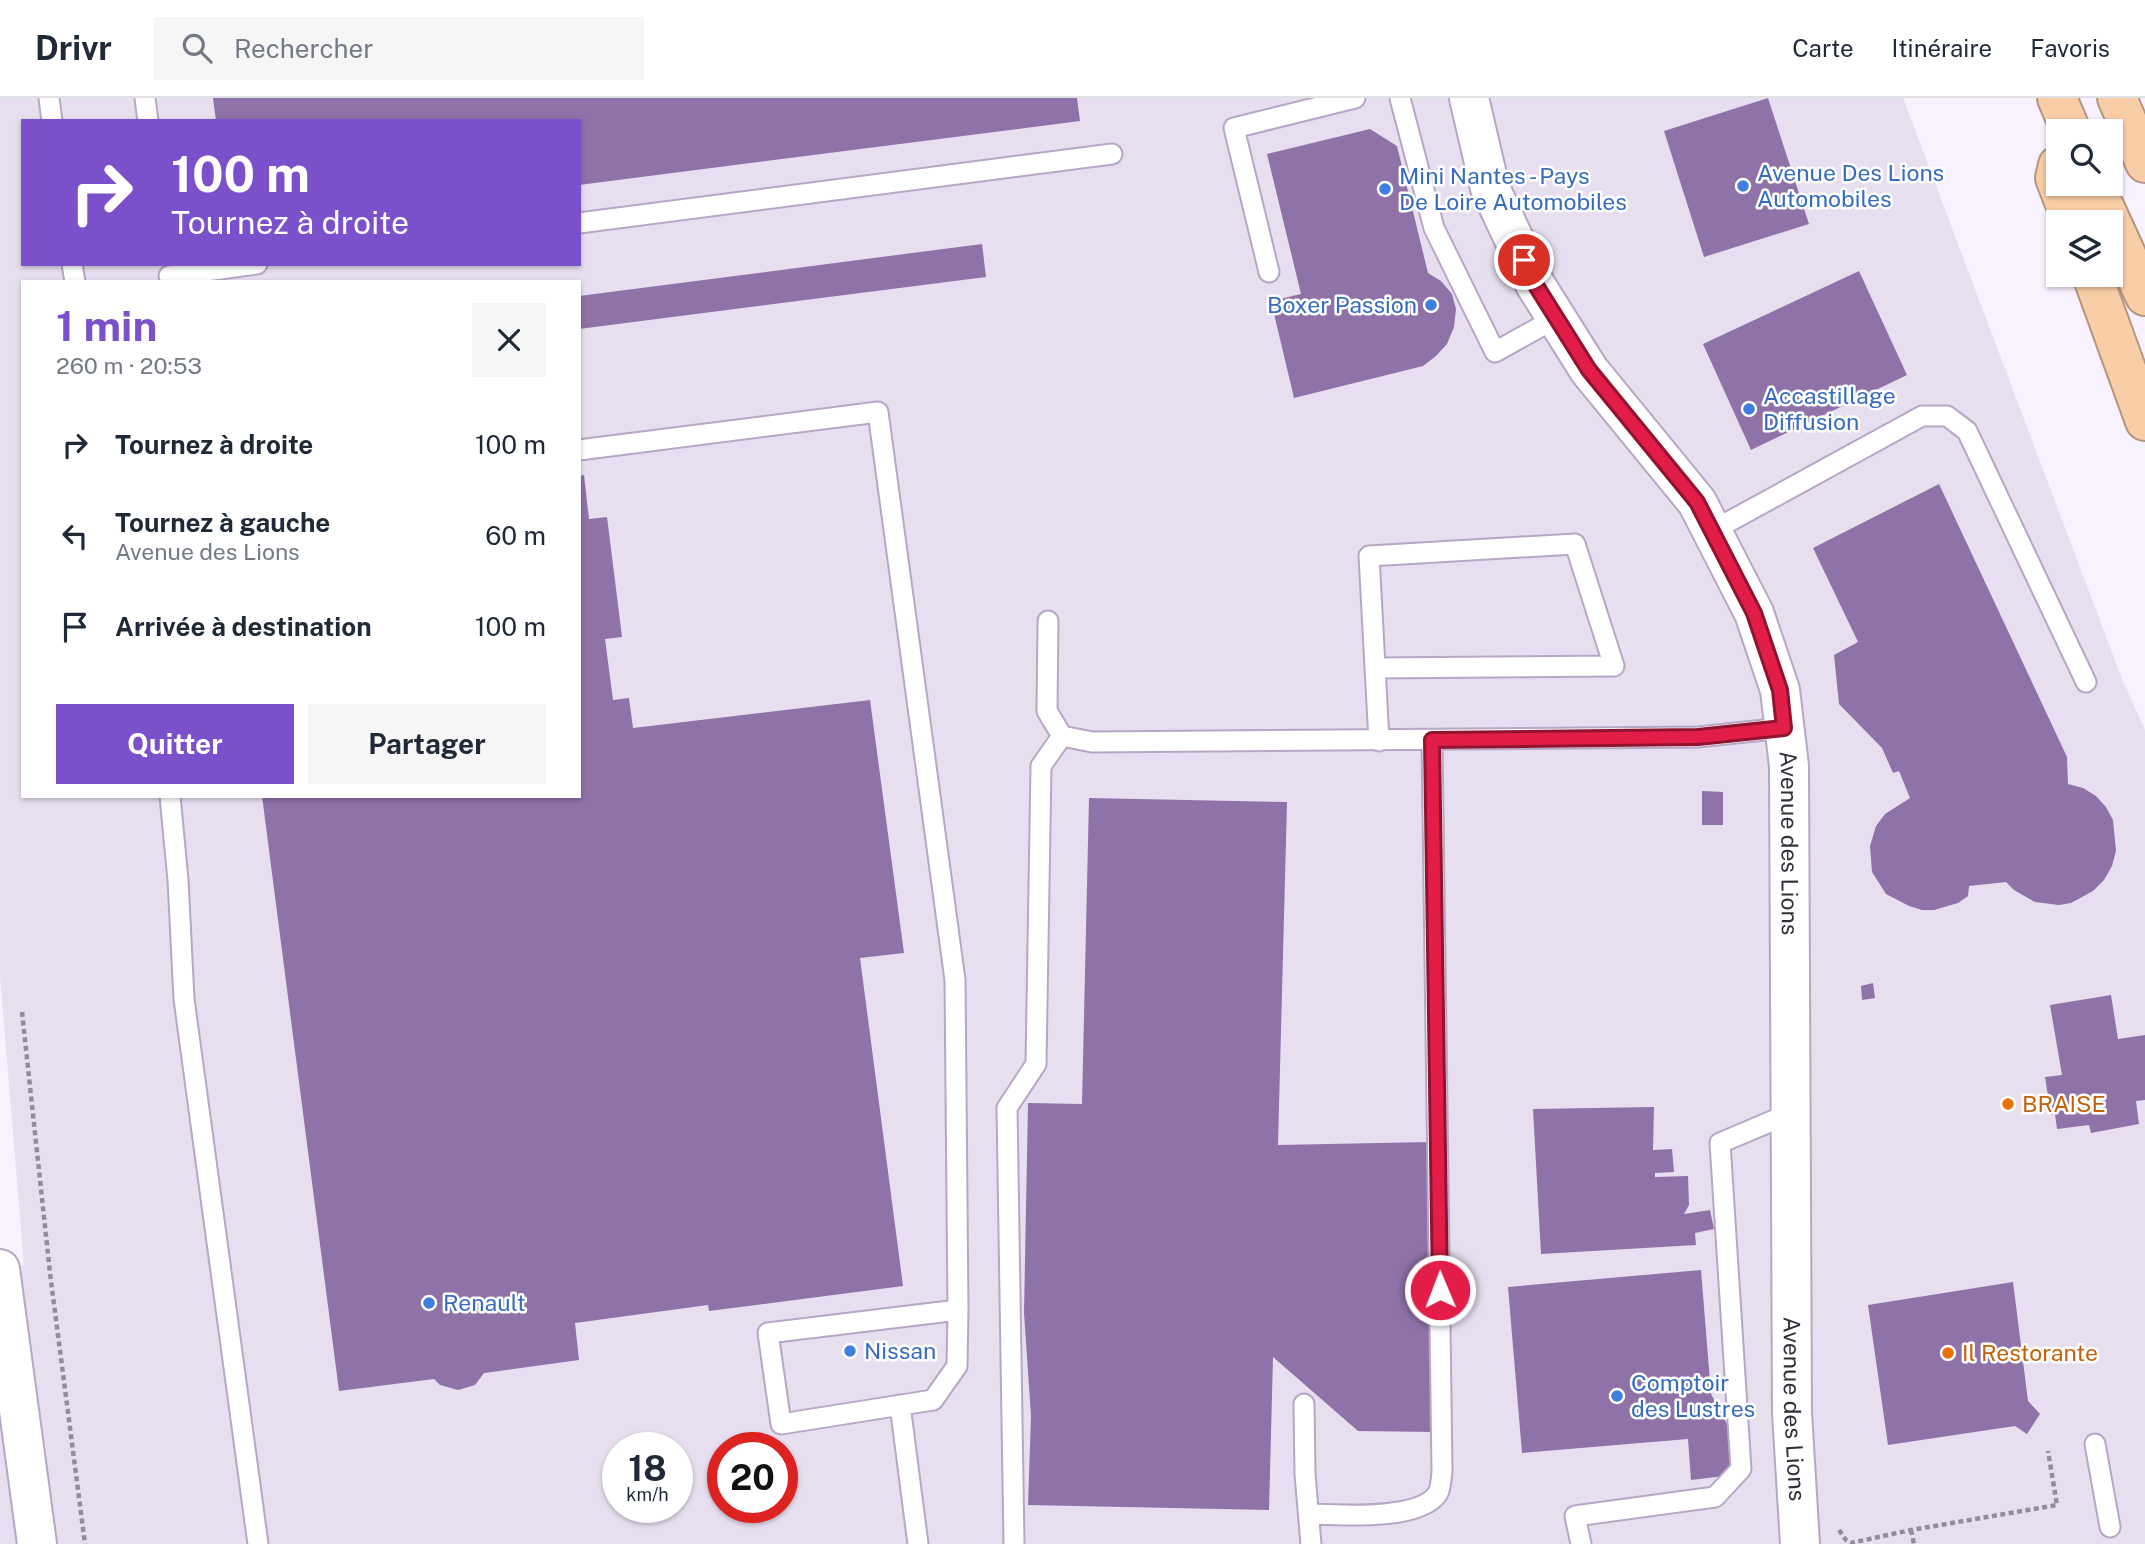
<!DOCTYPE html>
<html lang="fr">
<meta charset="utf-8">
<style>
:root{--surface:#fff;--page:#f6f6f7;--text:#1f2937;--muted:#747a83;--line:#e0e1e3;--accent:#7a51cb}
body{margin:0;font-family:"Public Sans",sans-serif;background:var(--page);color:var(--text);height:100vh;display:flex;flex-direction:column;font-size:26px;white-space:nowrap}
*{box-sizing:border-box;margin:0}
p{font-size:23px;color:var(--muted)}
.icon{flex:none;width:38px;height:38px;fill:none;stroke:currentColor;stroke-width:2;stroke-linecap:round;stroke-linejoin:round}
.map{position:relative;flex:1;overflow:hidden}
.drawer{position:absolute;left:21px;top:182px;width:560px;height:518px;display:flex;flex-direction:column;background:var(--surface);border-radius:0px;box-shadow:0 2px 5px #0004}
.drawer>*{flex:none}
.banner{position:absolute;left:21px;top:21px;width:560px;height:147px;border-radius:0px;box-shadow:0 2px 5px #0004;background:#7a51cb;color:#fff;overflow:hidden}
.fabs{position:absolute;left:2046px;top:21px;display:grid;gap:14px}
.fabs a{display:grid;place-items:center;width:77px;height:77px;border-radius:0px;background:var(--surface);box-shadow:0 2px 5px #0004;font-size:35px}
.speed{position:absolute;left:602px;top:1334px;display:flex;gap:14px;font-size:35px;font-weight:700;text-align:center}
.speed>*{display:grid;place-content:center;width:91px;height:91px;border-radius:50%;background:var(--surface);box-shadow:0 2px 5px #0004;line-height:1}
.speed small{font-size:18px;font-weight:400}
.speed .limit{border:10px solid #d22;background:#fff;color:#111}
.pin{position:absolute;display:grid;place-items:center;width:60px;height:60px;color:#fff;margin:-30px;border:4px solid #fff;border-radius:50%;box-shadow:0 2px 7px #0007}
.me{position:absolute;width:77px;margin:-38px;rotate:359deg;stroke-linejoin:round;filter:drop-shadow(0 0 5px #0008)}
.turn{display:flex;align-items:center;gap:24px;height:147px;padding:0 35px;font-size:32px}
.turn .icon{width:91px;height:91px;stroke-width:2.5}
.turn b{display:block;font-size:49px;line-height:60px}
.round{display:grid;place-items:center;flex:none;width:74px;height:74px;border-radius:0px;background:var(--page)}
.overview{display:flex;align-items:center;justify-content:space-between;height:119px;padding:0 35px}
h1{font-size:42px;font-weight:700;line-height:52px;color:var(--accent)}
.primary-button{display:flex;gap:14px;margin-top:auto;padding:14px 35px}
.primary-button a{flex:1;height:80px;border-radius:0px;background:var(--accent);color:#fff;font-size:28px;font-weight:700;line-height:80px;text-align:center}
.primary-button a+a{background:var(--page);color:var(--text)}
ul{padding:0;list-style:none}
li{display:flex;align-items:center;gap:21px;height:91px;padding:0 35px}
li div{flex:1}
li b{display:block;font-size:26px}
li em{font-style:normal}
header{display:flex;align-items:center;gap:42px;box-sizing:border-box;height:98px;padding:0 35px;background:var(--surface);border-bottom:2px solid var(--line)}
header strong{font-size:33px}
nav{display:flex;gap:38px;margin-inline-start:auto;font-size:24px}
.search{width:490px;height:63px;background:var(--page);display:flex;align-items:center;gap:18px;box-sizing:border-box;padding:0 24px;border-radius:0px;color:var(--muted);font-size:26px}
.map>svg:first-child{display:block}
</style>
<header>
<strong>Drivr</strong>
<div class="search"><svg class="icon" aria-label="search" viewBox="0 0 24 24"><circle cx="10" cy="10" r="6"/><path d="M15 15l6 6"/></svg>Rechercher</div>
<nav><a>Carte</a><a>Itinéraire</a><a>Favoris</a></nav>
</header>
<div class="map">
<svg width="2145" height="1446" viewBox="0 0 2145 1446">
<rect width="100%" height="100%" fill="#f8f1ff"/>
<path fill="#e7dfef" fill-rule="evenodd" d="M0,0H1903L2122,581L2145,632V1446H0V1172L24,1167L0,878ZM23,23H579V166H23ZM23,184H579V698H23ZM618,1349H677V1409H618ZM723,1349H782V1409H723Z"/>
<path fill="#8f72a8" d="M213,0H1077L1080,23L579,87V23H216Z
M1768,0L1809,126L1704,159L1664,33Z
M1370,31L1397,48L1428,175L1441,183L1452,196L1456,211L1454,229L1447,246L1436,258L1423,268L1294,300L1271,203L1301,196L1267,56Z
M982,146L986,179L579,231V198Z
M1859,173L1907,277L1751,352L1703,246Z
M584,377L589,421L607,419L622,539L605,541L613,602L629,600L633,630L870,602L904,855L860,860L903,1188L709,1213L708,1207L575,1225L579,1262L484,1275L475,1287L458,1292L440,1287L434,1281L339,1293L262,698H579V378Z
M1939,386L2067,659L2068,686L2083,690L2096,698L2106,709L2113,722L2116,753L2112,768L2104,782L2093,793L2071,805L2059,807L2035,804L2014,792L2006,784L1969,788L1968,798L1958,805L1934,812H1922L1909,808L1886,796L1872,774L1870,748L1876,728L1885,716L1910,700L1899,673L1893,675L1882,650L1839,606L1834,557L1858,544L1813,450Z
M1702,693L1723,694V727H1702Z
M1089,700L1287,704L1278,1047L1430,1044L1435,1334L1358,1333L1273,1259L1269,1412L1028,1407L1031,1318L1024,1215L1028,1005L1082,1006Z
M1873,885L1875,900L1862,902L1861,888Z
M2111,897L2118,941L2145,937V1002L2136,1003L2139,1026L2091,1035L2089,1027L2057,1031L2055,1016L2051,1017L2045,979L2062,977L2050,907Z
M1654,1009L1653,1052L1672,1051L1674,1074L1655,1075V1079L1688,1078L1689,1107L1684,1116L1710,1112L1714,1131L1695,1135L1696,1147L1541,1156L1533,1011Z
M1701,1172L1711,1296L1727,1326L1732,1377L1691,1382L1688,1341L1522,1355L1508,1189Z
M2013,1184L2028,1303L2040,1316L2027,1336L2015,1328L1888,1347L1868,1207Z"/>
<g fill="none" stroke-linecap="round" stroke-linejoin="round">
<g stroke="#b7a6c6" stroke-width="23">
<path id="lane" d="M49,0L52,23
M145,0L148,23
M1400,0L1434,130L1495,254L1556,220
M579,125L1112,56
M72,166L75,184
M1269,174L1234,30L1355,0
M169,178L257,166
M579,352L878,314L955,882L958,1212L957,1268L933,1302L781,1326L768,1235L958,1212
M1712,433L1922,318H1947L1967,333L2086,584
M1048,523L1047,613L1062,638L1092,644L1698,639L1784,630
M1375,570L1614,568L1575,446L1369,458L1379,643
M170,698L178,782L184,901L258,1446
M1304,1306L1305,1376L1311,1446
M900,1307L918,1446
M2095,1346L2110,1429
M1310,1416C1339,1417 1421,1423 1438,1395C1441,1390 1441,1380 1442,1374L1432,643
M1014,1446L1007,1010L1036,966L1041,668L1062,638
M1581,1446L1575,1418L1715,1399L1741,1371L1720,1045L1791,1015"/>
</g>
<g stroke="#b7a6c6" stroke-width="42">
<g id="street">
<path id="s1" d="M1469,0L1490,90L1535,186L1589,272L1697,404L1754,515L1780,592L1789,668L1792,1315L1800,1446"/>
</g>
</g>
<g stroke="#b7a6c6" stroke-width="42">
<path id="secondary" d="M0,1171L37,1446"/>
</g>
<g stroke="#b49680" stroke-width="42">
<path id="highway" d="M2057,0L2071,33
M2117,0L2145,65
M2058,67L2055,80L2072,124
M2094,86L2145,198
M2092,177L2145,323"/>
</g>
<path stroke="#928b98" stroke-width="4.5" stroke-dasharray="5 3.5" stroke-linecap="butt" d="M22,914L50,1175L85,1446
M1839,1432L1846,1442L1851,1445L1911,1432L2057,1407L2048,1353
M1911,1432L1914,1446"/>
<use href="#lane" stroke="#fff" stroke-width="19"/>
<use href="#street" stroke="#fff" stroke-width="38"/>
<use href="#secondary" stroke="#fff" stroke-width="38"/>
<use href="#highway" stroke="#f9cda5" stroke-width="38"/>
</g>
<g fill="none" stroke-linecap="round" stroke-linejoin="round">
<g stroke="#92132f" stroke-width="18">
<path id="route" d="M1440,1192L1432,642L1698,639L1784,630L1780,592L1754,515L1697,404L1589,272L1535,186L1524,162"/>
</g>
<use href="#route" stroke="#e11d48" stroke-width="12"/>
</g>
<g fill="#3f7fe0" stroke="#fff" stroke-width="2.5">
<circle cx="1743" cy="88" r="7"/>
<circle cx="1385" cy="91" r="7"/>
<circle cx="1431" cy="207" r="7"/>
<circle cx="1749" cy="311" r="7"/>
<circle cx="429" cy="1205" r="7"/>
<circle cx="850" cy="1253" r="7"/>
<circle cx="1617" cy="1298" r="7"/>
</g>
<g fill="#e8710a" stroke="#fff" stroke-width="2.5">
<circle cx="2008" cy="1006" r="7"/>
<circle cx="1948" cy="1255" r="7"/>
</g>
<g text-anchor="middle" stroke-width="5" stroke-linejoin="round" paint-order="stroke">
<g font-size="23" fill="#366cbe" stroke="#fff" text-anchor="start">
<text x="1757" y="83">Avenue Des Lions<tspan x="1757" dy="26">Automobiles</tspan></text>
<text x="1399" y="86">Mini Nantes - Pays<tspan x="1399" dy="26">De Loire Automobiles</tspan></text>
<text x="1417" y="215" text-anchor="end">Boxer Passion</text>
<text x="1763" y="306">Accastillage<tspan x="1763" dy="26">Diffusion</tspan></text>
<text x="443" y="1213">Renault</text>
<text x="864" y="1261">Nissan</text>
<text x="1631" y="1293">Comptoir<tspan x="1631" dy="26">des Lustres</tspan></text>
</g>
<g font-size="23" fill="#352f3b" stroke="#fff">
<text dy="8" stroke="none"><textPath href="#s1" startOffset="830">Avenue des Lions</textPath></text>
<text dy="8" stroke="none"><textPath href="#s1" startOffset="1396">Avenue des Lions</textPath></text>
</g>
<g font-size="23" fill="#c56008" stroke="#fff" text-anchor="start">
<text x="2022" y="1014">BRAISE</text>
<text x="1962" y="1263">Il Restorante</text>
</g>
</g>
</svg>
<div class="fabs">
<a><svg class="icon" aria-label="search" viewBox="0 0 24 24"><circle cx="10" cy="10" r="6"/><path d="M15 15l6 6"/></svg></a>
<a><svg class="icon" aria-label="layers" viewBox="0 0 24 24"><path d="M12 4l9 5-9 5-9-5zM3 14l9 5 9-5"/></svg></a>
</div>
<div class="speed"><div>18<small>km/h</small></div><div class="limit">20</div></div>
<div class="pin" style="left:1524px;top:162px;background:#d93025"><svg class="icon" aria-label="arrive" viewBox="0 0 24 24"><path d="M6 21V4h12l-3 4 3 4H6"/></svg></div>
<svg class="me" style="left:1440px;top:1192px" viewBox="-20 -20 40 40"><circle r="17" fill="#e11d48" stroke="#fff" stroke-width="3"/><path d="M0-11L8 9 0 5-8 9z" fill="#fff"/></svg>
<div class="banner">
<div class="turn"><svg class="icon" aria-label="right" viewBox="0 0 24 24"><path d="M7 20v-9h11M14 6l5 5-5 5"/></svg><div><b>100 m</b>Tournez à droite</div></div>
</div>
<section class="drawer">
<div class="overview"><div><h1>1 min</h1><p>260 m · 20:53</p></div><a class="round"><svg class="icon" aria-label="close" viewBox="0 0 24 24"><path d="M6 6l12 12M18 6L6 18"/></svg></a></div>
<ul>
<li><svg class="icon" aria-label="right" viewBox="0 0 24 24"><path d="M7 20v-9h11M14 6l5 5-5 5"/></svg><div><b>Tournez à droite</b></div><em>100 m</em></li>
<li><svg class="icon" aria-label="left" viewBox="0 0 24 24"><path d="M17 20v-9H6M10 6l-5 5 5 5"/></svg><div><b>Tournez à gauche</b><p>Avenue des Lions</p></div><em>60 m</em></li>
<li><svg class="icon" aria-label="arrive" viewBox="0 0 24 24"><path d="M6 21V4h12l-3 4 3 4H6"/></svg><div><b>Arrivée à destination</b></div><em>100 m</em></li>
</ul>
<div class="primary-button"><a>Quitter</a><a>Partager</a></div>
</section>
</div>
